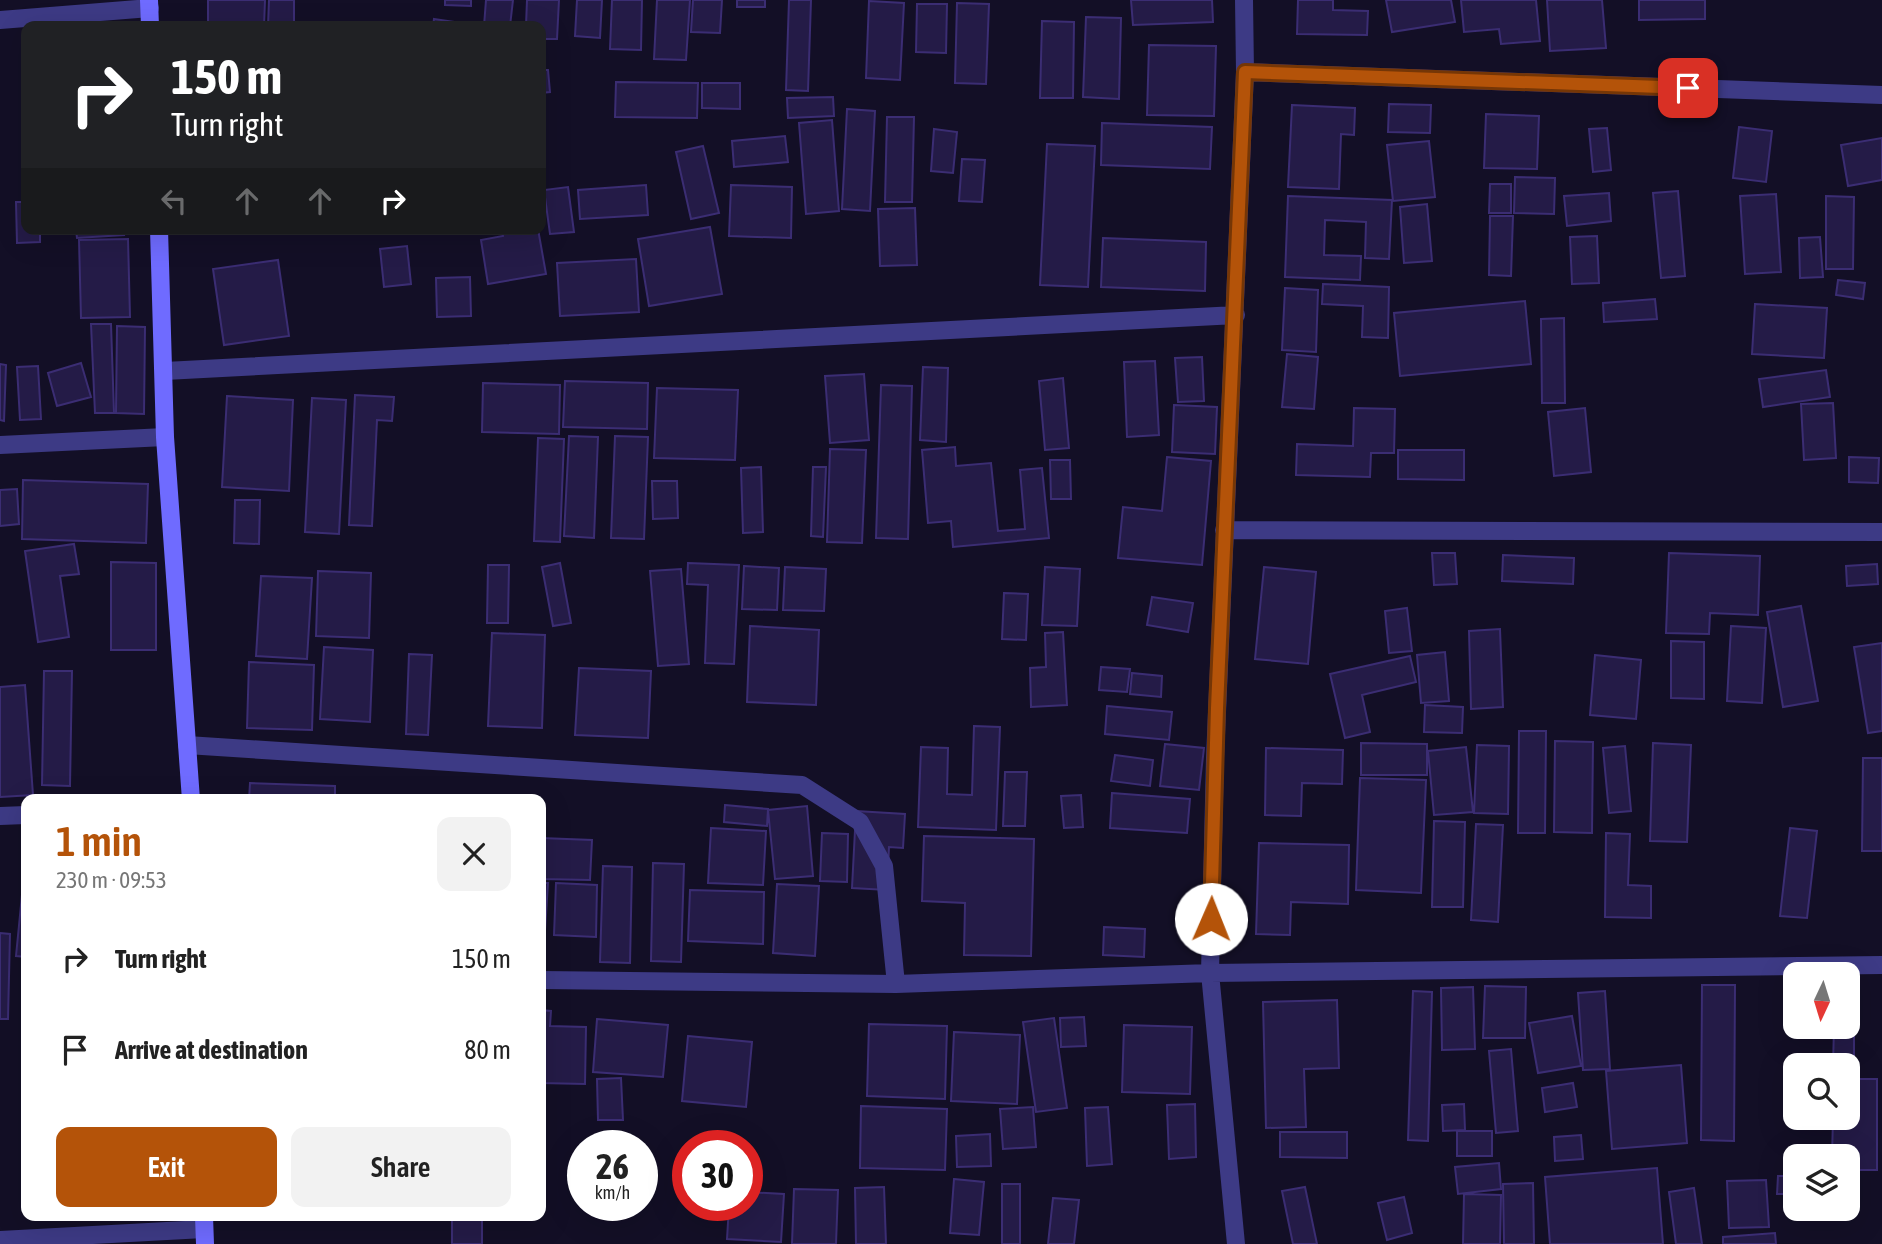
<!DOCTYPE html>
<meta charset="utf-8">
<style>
:root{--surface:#fff;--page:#f2f2f2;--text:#222;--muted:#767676;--accent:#b45309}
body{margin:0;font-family:"Asap Condensed",sans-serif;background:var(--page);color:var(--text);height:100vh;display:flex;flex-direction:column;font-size:26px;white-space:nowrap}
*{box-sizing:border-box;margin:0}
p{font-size:23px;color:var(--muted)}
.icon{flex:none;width:38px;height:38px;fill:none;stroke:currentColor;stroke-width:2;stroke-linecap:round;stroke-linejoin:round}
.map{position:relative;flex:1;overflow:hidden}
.sheet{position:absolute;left:21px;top:794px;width:525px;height:427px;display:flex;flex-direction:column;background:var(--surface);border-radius:14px;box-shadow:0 7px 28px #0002}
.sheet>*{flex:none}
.top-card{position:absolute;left:21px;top:21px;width:525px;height:214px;border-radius:14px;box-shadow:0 7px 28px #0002;background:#202124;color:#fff;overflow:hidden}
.needle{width:46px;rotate:184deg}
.controls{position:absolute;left:1783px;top:962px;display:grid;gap:14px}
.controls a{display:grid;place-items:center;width:77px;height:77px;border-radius:14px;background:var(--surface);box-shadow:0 7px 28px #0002;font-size:35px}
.speed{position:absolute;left:567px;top:1130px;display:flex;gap:14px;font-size:35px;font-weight:700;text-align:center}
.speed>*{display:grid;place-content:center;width:91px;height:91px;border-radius:50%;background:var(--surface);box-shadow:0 7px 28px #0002;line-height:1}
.speed small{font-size:18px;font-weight:400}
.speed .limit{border:10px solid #d22;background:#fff;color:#111}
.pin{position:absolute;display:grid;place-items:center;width:60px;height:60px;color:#fff;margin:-30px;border-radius:14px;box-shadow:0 4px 10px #0006}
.me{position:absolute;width:77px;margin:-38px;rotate:1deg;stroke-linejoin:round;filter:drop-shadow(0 0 5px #0008)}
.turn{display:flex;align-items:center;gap:24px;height:147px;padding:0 35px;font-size:32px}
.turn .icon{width:91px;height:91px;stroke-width:2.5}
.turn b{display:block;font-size:49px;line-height:60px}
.lanes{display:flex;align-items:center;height:66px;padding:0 35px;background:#0003;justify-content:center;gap:35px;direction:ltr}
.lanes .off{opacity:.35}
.round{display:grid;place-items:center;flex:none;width:74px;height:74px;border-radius:14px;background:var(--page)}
.summary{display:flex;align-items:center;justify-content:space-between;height:119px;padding:0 35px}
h1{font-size:42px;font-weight:600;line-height:52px;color:var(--accent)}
.action{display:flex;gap:14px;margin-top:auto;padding:14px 35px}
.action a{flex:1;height:80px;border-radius:14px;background:var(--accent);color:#fff;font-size:28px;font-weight:600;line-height:80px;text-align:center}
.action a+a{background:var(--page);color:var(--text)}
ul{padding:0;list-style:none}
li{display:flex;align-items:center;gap:21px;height:91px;padding:0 35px}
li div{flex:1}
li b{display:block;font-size:26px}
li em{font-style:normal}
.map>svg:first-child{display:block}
</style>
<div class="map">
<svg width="1882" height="1244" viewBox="0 0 1882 1244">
<rect width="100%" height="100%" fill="#130f26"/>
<path fill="#241b47" stroke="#3b2d73" stroke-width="2" d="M208,0H265L264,26H208Z
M269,0H294V26H268Z
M445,0H471V6L445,5Z
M486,0H513L510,26H484Z
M527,0H559L557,39H541V26H526Z
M577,0H602L600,38L575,36Z
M612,0H642L641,50L610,49Z
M657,0H690L686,60L654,59Z
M693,0H722L720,33L691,32Z
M737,0H765V7H737Z
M789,0H811L808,91L786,90Z
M1131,0H1212L1213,22L1133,25Z
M1298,0H1333V10L1368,11L1367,35L1297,34Z
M1386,0H1451L1455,22L1392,32Z
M1461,0H1536L1540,41L1501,44L1499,29L1464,32Z
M1547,0H1602L1606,48L1550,51Z
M1639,0H1705V19L1639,20Z
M869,1L904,3L900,80L866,78Z
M957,3L989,4L986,84L955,83Z
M917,4H947L946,53L916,52Z
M1086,17L1121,18L1119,99L1083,97Z
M434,19L462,23V26H433Z
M1042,21L1074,22L1073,98H1040Z
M1149,45L1216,46L1214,116L1147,115Z
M541,70H548L550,92L541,93Z
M616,82L698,83L697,118L615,117Z
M702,83H740V109L702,108Z
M833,97L834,116L788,118L787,98Z
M1389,104L1431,105L1430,133L1388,132Z
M1292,105L1355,108L1354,135L1341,134L1339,189L1288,187Z
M847,109L875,111L870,211L842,209Z
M1486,114L1539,116L1537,169L1484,168Z
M887,117H914L912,202H885Z
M832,120L839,211L806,214L799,123Z
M1102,123L1212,127L1210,169L1101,165Z
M1739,127L1772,131L1766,182L1733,178Z
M1607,128L1611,170L1593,172L1589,129Z
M934,129L957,132L953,173L931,171Z
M785,136L788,162L734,167L732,141Z
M1882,138V180L1848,186L1841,145Z
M1429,141L1435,197L1393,201L1387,145Z
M1047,144L1095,146L1088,287L1040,285Z
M703,146L719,213L691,219L676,152Z
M962,159L985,160L982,202L959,201Z
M1515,177L1555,178L1554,214L1514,213Z
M1490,184H1511V213H1489Z
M646,185L648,215L580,219L578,190Z
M731,185L792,187L791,238L729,236Z
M568,187L574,232L550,234L544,190Z
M1678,191L1685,276L1661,278L1653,193Z
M1609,193L1611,221L1567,226L1564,196Z
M1776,194L1781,272L1745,274L1740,196Z
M1288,196L1392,200L1389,259L1365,258L1366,222L1325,220L1324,255L1361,256L1360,280L1285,277Z
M1826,196L1854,197L1853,269H1826Z
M16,202H26V229H40V242L17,243Z
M1427,204L1432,261L1404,263L1400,207Z
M915,208L917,265L880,266L878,209Z
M1490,216H1513L1511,276L1489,275Z
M710,227L722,294L649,306L638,239Z
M76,229H123L124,235L77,238Z
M502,229H538L546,274L488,284L481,240L503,236Z
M1597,236L1599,283L1572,284L1570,237Z
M1820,237L1823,277L1800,278L1799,238Z
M1103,238L1206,242L1205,291L1101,287Z
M128,239L130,317L81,318L79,240Z
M407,246L411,284L384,287L380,249Z
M636,259L639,312L560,316L557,263Z
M278,260L289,336L224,345L213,269Z
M470,277L471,316L437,317L436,278Z
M1838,280L1865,283L1863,299L1836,295Z
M1323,284L1389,287L1388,338L1362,337L1363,306L1322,304Z
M1285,288L1318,290L1316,352L1282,350Z
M1655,299L1657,319L1604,322L1603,303Z
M1525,301L1531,364L1400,376L1394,313Z
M1755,304L1827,308L1824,358L1752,354Z
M1564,318L1565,403H1542L1541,319Z
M91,324H111L114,413H95Z
M117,326L145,327L144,414L116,413Z
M1287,354L1318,357L1314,409L1282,407Z
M1202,357L1204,401L1178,402L1175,358Z
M1155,361L1159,435L1127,437L1124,362Z
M81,363L91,397L57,406L48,373Z
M0,364L6,365L4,421L0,420Z
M38,366L41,419L20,420L17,367Z
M923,367L948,368L946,442L920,440Z
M1826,370L1830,397L1763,407L1759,379Z
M864,374L869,440L830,443L825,376Z
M1063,378L1069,448L1045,450L1039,381Z
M565,381L648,383L647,429L563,427Z
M483,383L560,385L559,434L482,432Z
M881,385L912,386L908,539L876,538Z
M657,388L738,390L735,460L654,458Z
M355,395L394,397L392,421L377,420L372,526L349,525Z
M227,396L293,400L289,491L222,487Z
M312,398L346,400L339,534L305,532Z
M1833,403L1836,458L1804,460L1801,404Z
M1174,405L1217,407L1215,454L1172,452Z
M1354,408L1395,409L1394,453H1371L1370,477L1296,475L1297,444L1353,446Z
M1585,408L1591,472L1554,476L1548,412Z
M569,436L598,437L594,538L564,536Z
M615,436L648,437L644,539L611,538Z
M538,438L564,439L560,542L534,541Z
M955,447L956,466L991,463L998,531L1025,529L1020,470L1042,468L1049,538L953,547L951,521L928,523L922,450Z
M830,449L866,450L862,543L827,542Z
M1398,450H1464V480L1398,479Z
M1167,457L1211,461L1202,565L1118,558L1123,507L1162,511Z
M1849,457L1879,458L1878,483L1849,482Z
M1050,460H1070L1071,499H1051Z
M761,467L763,532L743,533L741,468Z
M813,467H826L823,537L811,536Z
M23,480L148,484L146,543L22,539Z
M652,481H677L678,518L653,519Z
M17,489L19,524L0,526V490Z
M235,500H260L259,544L234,543Z
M74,544L79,574L60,576L69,637L38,642L25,551Z
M1432,553H1455L1457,584L1434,585Z
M1669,553L1760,556L1758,615L1710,613L1709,634L1666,633Z
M1503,555L1574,558L1573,584L1502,581Z
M111,562L156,563V650H111Z
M560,563L571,623L553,626L542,567Z
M688,563L739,565L734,664L705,663L708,585L687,584Z
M1877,564L1878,584L1847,586L1846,566Z
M488,565H509L508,623H487Z
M744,566L779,568L777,610L742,609Z
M785,567L826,569L824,611L783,610Z
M1045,567L1080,569L1077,626L1042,625Z
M1264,567L1316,572L1308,664L1255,659Z
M681,569L689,664L658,666L650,571Z
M318,571L371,573L369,638L316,636Z
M261,576L312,578L307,659L256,656Z
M1004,593L1028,594L1026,640L1002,639Z
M1152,597L1193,603L1188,632L1147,625Z
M1801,606L1818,701L1783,707L1767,612Z
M1407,608L1412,651L1389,653L1385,611Z
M750,626L819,630L816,705L747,702Z
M1731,626L1766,628L1762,703L1727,701Z
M1500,629L1503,707L1471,709L1469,631Z
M1063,632L1067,705L1031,707L1030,668L1046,667L1045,633Z
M492,633L545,635L542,728L488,726Z
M1671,641L1704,642V699L1671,698Z
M1882,643V731L1868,733L1854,647Z
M324,647L373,650L370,722L320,719Z
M1445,652L1449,701L1421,703L1417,655Z
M409,654L432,655L428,735L406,734Z
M1595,655L1641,660L1636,719L1590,715Z
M1410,656L1416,682L1362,695L1370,732L1345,738L1330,674Z
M249,662L314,665L312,730L247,728Z
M1101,667L1130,669L1127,692L1099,690Z
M579,668L651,671L648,738L575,735Z
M44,671H72L70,786L42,785Z
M1132,673L1162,676L1161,697L1130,694Z
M25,685L33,795L0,797V687Z
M1425,705L1463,707L1462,733L1424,732Z
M1107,706L1172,712L1169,740L1105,734Z
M974,726L1000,727L996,830L918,827L921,747L948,748L947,794L972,795Z
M1519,731H1546L1545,833H1518Z
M1555,741L1593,742L1592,833L1554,832Z
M1361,743L1427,744V775H1361Z
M1653,743L1691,745L1687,842L1650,841Z
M1165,744L1204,748L1199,790L1160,786Z
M1477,745L1509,746L1508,814L1474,813Z
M1625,746L1631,811L1609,813L1603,748Z
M1466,747L1473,812L1434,815L1428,751Z
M1266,748L1343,750L1342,784L1302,783L1301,816L1265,815Z
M1115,755L1153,760L1150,786L1111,781Z
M1863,758H1882V851H1862Z
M1005,772H1027L1025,826H1003Z
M1360,778L1426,780L1421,893L1356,890Z
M250,783L335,786V800H249Z
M1112,793L1190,799L1187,833L1110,828Z
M1081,795L1083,827L1064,828L1061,796Z
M725,805L768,809L767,826L724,822Z
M807,806L813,876L775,879L768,810Z
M856,811L905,814L903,848L889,847L887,890L852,888Z
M1434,821L1465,822L1463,907H1432Z
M1476,824L1503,825L1498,922L1471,920Z
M711,828L766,831L763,885L708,883Z
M1790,828L1817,831L1807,918L1780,916Z
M822,833L848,834L847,882L820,881Z
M1606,833L1630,834L1628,885L1651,886V918L1605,917Z
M924,836L1034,839L1031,956L964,955L965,903L922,901Z
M541,838L592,840L590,880L541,879Z
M1259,843L1349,845L1348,904L1291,902L1290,935L1256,934Z
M653,863L684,864L681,962L651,961Z
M25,864H26V957L16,956Z
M603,866L632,867L630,963L600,962Z
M541,883H548L543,962H541Z
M556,883L597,885L596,937L554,935Z
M777,884L819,886L815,956L773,953Z
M690,890L764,892L763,944L688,941Z
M1104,927L1145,929L1144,957L1103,955Z
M0,933L10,934L8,1019H0Z
M1702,985H1735L1734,1141L1701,1140Z
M1485,986L1526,987L1525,1038H1483Z
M1473,987L1475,1049L1442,1050L1441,988Z
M1413,991L1432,992L1428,1141L1408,1140Z
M1605,991L1610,1069L1583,1070L1578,993Z
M1848,995H1854V1079H1877V1170H1848V1157H1832L1833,1118H1848V1066H1833L1834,1027H1848Z
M1337,1000L1339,1068L1304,1069L1306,1127L1266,1128L1263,1002Z
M541,1010L551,1011L550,1026L586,1027L585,1084L541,1083Z
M1572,1016L1581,1066L1538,1073L1529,1023Z
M1084,1017L1086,1046L1061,1047L1060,1018Z
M1054,1018L1067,1108L1036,1112L1023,1022Z
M597,1019L668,1025L663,1077L593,1072Z
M869,1024L947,1026L945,1099L867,1096Z
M1124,1025L1192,1027L1190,1094L1122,1092Z
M954,1032L1020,1035L1017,1104L951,1101Z
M688,1036L752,1042L746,1107L682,1101Z
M1511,1049L1518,1131L1496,1133L1489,1051Z
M1830,1059V1066H1800V1060Z
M1681,1065L1687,1143L1612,1149L1606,1071Z
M621,1078L623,1120H598L597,1079Z
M1573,1083L1577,1107L1545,1112L1542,1088Z
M1195,1104L1196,1157L1169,1159L1167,1105Z
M1464,1104L1465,1130L1443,1131L1442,1105Z
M861,1106L947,1109L945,1170L860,1168Z
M1033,1107L1036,1147L1003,1149L1000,1109Z
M1108,1107L1112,1164L1087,1166L1085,1108Z
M1457,1131H1492V1156H1457Z
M1280,1132H1347V1158L1280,1157Z
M990,1134L991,1166L957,1167L956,1136Z
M1581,1135L1583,1159L1555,1161L1554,1137Z
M1499,1163L1501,1189L1458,1194L1455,1167Z
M1657,1168L1663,1244H1550L1545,1177Z
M1778,1176H1796V1194H1777Z
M954,1179L984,1182L979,1235L950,1233Z
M1766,1180L1769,1227L1729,1228L1727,1181Z
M1533,1183L1534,1244H1504L1503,1184Z
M1002,1184H1020V1244H1002Z
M884,1187L886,1244H856L855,1188Z
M1305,1187L1317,1244H1293L1282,1191Z
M1694,1188L1702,1244H1676L1669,1192Z
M794,1189L838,1190L836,1244H792Z
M747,1192L784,1194L781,1242L727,1239L729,1206H747Z
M1464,1194L1501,1195L1500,1244H1463Z
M1404,1197L1412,1233L1387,1240L1378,1203Z
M1053,1198L1079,1200L1074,1244H1048Z
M452,1216H482V1244H452Z
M1775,1233L1776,1244H1723V1237Z"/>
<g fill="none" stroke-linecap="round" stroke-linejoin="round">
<path stroke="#3d3a85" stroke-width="18" d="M0,20L150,8
M1245,72L1882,95
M165,371L1236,315
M0,445L165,437
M1224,530L1882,532
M187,745L802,785L860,822L884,866L896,984
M0,816L26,815
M541,980L896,984L1210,973L1882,965
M0,1240L204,1229
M1236,1244L1210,973L1215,758L1245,72L1244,0"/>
<path stroke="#6f6bff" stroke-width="18" d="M149,0L150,26
M159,229L165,437L191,800
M204,1216L205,1244"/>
</g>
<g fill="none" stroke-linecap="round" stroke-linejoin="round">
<g stroke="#753606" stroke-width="18">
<path id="route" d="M1211,919L1217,708L1245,72L1688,88"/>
</g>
<use href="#route" stroke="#b45309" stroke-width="12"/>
</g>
</svg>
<div class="controls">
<a><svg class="needle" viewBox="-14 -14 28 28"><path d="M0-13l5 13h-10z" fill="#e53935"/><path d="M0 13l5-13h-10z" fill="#767676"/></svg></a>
<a><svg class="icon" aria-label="search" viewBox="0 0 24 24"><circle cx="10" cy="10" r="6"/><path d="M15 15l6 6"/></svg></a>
<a><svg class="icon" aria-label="layers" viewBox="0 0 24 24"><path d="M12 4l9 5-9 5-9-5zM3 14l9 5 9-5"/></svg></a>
</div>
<div class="speed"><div>26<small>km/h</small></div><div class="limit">30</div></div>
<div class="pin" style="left:1688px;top:88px;background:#d93025"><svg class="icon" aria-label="arrive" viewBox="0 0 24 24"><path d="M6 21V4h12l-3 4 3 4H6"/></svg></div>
<svg class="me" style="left:1211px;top:919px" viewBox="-20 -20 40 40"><circle r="19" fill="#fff"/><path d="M0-13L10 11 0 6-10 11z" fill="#b45309"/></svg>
<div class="top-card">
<div class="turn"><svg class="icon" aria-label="right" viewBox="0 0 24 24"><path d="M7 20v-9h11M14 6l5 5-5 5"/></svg><div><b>150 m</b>Turn right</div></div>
<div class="lanes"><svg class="icon off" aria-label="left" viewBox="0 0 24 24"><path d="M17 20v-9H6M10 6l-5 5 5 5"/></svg><svg class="icon off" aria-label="ahead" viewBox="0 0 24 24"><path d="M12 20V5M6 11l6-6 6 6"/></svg><svg class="icon off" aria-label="ahead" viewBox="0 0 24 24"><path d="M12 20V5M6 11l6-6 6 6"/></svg><svg class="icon" aria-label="right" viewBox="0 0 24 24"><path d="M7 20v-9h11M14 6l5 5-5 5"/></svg></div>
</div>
<section class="sheet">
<div class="summary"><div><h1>1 min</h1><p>230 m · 09:53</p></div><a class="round"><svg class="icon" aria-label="close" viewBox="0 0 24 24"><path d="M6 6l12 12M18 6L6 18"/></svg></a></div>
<ul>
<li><svg class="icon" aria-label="right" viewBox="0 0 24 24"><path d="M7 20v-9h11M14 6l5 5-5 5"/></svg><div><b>Turn right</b></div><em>150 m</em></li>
<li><svg class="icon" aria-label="arrive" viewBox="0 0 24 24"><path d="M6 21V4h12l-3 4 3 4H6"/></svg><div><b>Arrive at destination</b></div><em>80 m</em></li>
</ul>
<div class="action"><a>Exit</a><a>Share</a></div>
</section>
</div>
